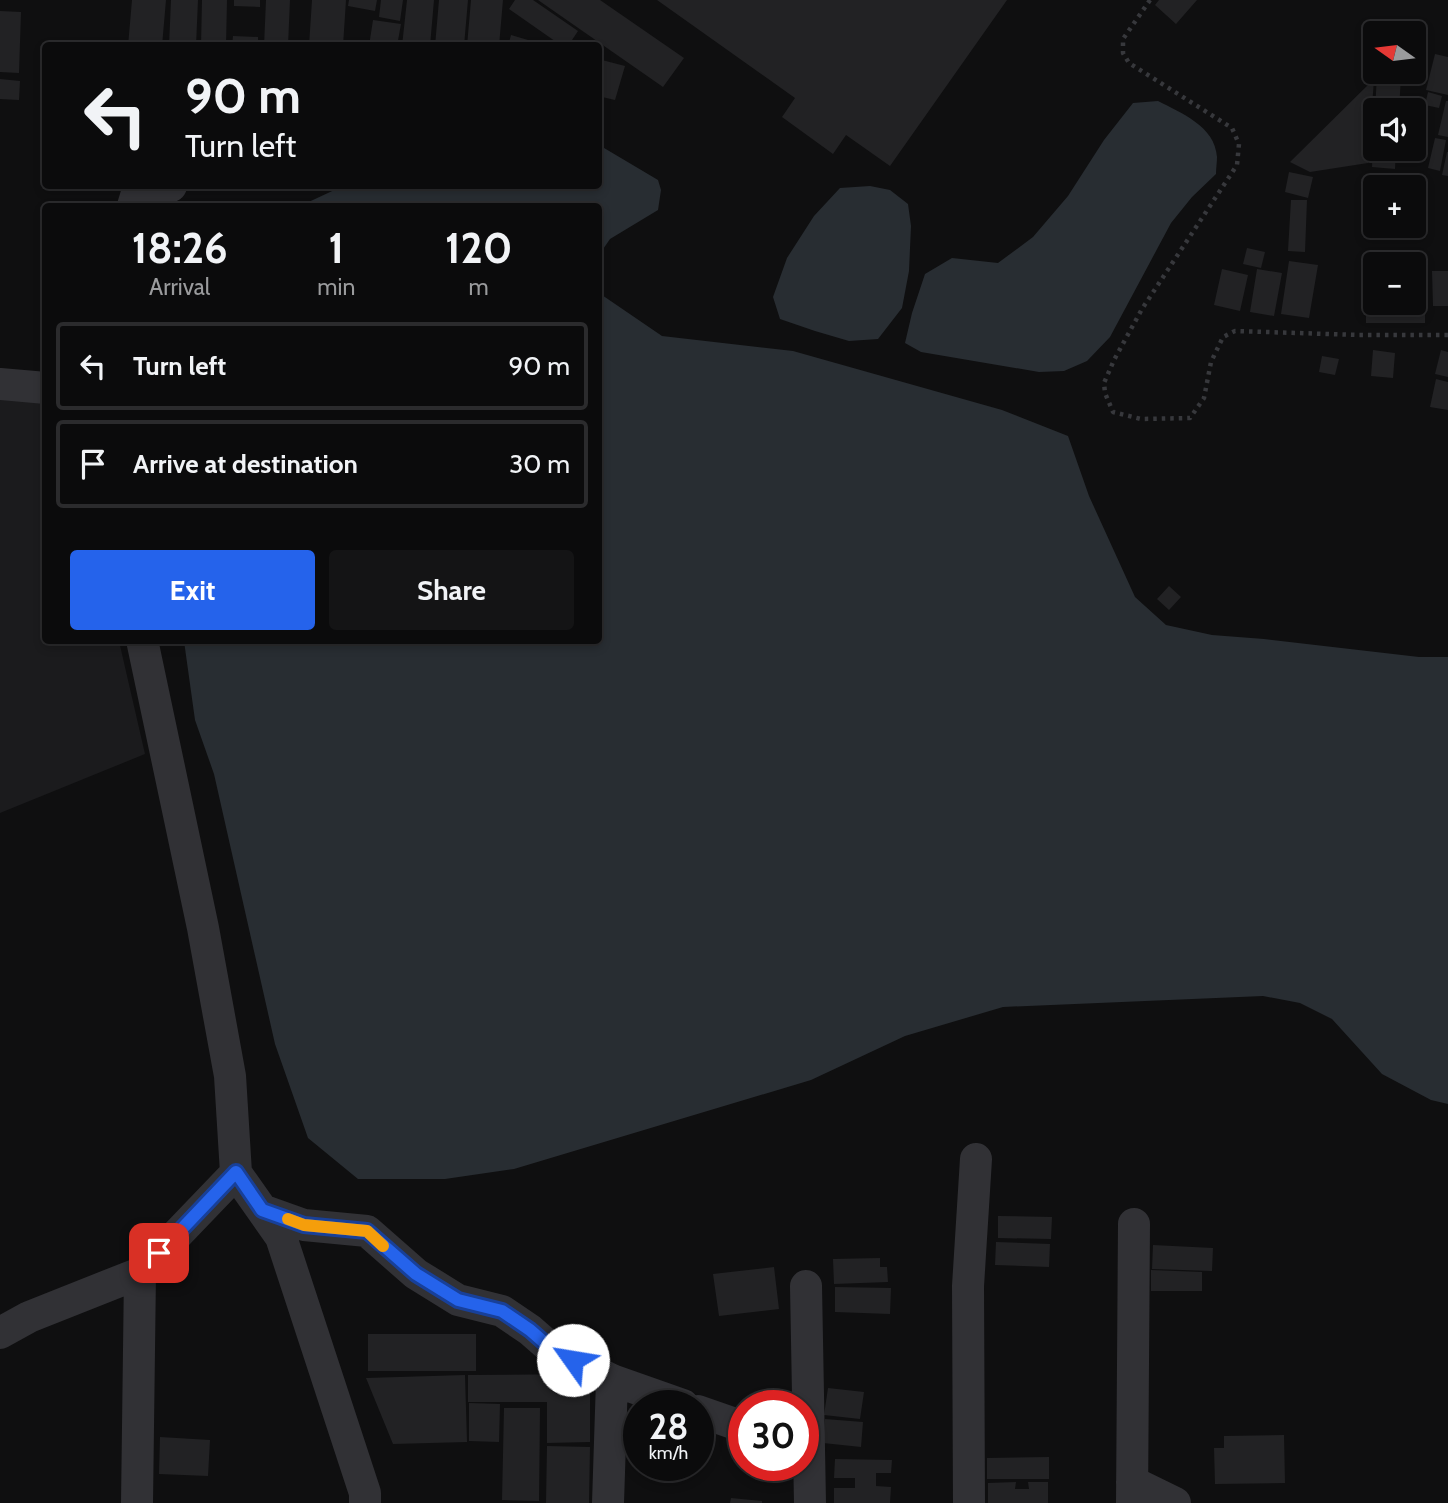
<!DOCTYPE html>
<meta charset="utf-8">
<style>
:root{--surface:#0b0b0c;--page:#141415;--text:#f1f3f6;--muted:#9a9b9d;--line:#2b2b2d;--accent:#2563eb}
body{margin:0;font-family:Cabin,sans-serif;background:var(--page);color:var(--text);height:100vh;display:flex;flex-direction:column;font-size:26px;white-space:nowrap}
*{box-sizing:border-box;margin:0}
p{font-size:23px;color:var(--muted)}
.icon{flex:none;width:38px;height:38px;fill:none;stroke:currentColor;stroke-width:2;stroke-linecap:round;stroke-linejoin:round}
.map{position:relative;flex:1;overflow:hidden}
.panel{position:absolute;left:42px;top:203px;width:560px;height:441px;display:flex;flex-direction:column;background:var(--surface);border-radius:7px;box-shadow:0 4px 10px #0003,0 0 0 2px var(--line)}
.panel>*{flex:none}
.banner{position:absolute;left:42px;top:42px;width:560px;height:147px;border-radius:7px;box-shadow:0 4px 10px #0003,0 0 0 2px var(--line);background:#0b0b0c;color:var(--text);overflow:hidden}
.needle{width:46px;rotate:284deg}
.buttons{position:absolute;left:1363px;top:21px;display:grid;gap:14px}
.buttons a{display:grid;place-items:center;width:63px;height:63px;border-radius:7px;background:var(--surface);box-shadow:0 4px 10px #0003,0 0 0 2px var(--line);font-size:35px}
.speed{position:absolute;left:623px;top:1390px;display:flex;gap:14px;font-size:35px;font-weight:700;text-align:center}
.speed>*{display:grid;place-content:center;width:91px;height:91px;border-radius:50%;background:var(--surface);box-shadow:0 4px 10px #0003,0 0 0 2px var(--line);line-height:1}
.speed small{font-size:18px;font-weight:400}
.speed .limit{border:10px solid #d22;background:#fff;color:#111}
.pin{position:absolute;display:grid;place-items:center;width:60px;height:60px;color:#fff;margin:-30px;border-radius:14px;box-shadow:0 4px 10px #0006}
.me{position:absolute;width:77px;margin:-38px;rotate:302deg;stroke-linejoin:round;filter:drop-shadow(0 0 5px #0008)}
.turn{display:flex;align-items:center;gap:24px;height:147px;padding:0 28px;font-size:32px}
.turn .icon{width:91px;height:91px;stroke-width:2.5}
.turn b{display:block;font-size:49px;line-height:60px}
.eta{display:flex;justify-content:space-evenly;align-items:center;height:119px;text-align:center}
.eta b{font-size:42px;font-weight:700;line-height:49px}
.button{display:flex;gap:14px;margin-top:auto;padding:14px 28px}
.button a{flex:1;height:80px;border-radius:7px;background:var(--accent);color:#fff;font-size:28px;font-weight:700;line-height:80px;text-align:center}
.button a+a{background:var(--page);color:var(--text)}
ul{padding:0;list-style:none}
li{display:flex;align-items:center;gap:21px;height:88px;margin:0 14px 10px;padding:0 14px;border:4px solid var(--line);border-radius:7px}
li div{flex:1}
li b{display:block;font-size:26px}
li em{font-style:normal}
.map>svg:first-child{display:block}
</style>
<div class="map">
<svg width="1448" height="1503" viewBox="0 0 1448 1503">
<rect width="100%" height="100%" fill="#0f0f10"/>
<path fill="#1b1b1d" d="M0,395L45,396L46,640L119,641L145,754L0,813Z"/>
<path fill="#282d32" d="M1158,101C1181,113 1215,126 1217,157C1217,162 1216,168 1216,174L1192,197L1171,223L1110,337L1087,361L1064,371L1039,372L921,352L905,343L912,313L925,274L952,258L998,263L1033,237L1068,196L1104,140L1133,103Z
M599,145L658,180L661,190L658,210L610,239L599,255L598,206H300L343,186H598Z
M870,186L890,190L908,204L911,226L909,271L902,308L878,339L849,341L815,331L780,319L773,297L787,258L814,216L840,188Z
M599,293L662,336L793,351L1002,410L1068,436L1089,496L1135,597L1166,625L1212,635L1264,639L1419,657H1448V1104L1431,1100L1382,1074L1332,1019L1300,1003L1263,996L1003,1007L905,1036L811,1080L514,1169L445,1179H358L308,1138L275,1044L214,774L195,720L184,641L598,640Z"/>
<path fill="#222224" d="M132,0H166L162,46H128Z
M171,0H198L196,46H169Z
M202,0H227L226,46H201Z
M234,0H260V7L234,6Z
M266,0H290L288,46H264Z
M312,0H346L343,46H309Z
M349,0H377L375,11L348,6Z
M381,0H403L400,21L379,17Z
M407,0H434L430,46H402Z
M439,0H468L464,46H435Z
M471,0H503L499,46H467Z
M515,0H533L578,31L568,46H562L509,9Z
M538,0H600L684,58L663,87Z
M657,0H1007L890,166L846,135L833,154L782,117L795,98Z
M1159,0H1197L1176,24L1155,5Z
M0,11L21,12L19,73L0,72Z
M373,20L401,24L397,46H369Z
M511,35L545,45V46H508Z
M233,36L258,37V46H232Z
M1414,51L1428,54L1422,79L1394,73L1414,72Z
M1435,54L1448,57V95L1426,90Z
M598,59L625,66L615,100L598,96Z
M1377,75L1401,76L1399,110H1375Z
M0,79L20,81L19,100L0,99Z
M1374,79L1368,163L1310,172L1290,162Z
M1428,92L1442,96L1439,108L1425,105Z
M1446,101H1448V137L1438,135Z
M1435,138L1446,140L1440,171L1428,168Z
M1373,143H1376V149H1396L1395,169L1372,167Z
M1447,152H1448V176L1442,175Z
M1289,172L1313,177L1308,198L1285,192Z
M1291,200H1307L1305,252L1288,251Z
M1247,248L1265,252L1261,268L1243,264Z
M1368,260L1427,263L1426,287H1414V264H1376V285L1366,284Z
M1289,261L1318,265L1309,318L1281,314Z
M1222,269L1248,275L1240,311L1214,305Z
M1257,269L1282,273L1274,316L1250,312Z
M1432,271H1448V306H1433Z
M1414,293H1425V323H1366V294H1376V303H1414Z
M1373,350L1395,353L1393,378L1371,376Z
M1441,350L1448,352V377L1435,374Z
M1322,356L1339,359L1335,375L1319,372Z
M1436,379L1448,382V410L1430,407Z
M1169,586L1181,597L1169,610L1157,599Z
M998,1216L1052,1217L1051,1239L998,1238Z
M996,1242L1050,1244L1049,1267L995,1265Z
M1153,1245L1213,1248L1212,1271L1152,1269Z
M880,1258V1267H887L888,1282L834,1284L833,1259Z
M774,1267L779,1309L719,1316L713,1274Z
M1151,1270L1202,1272V1291H1151Z
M835,1287L891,1288L890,1314L835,1312Z
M368,1334H476V1371H368Z
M590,1374V1442L547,1443V1402H468V1375Z
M465,1375L467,1442L393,1444L366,1378Z
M828,1388L864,1392L860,1419L824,1415Z
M469,1403L500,1404L499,1442L469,1441Z
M504,1408H540L539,1501L502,1500Z
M825,1419L863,1422L861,1447L823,1443Z
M1284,1435L1285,1483L1215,1484L1214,1448H1224V1436Z
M160,1437L210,1440L208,1476L159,1474Z
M547,1446L590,1447L589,1503H546Z
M1049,1457V1479H987V1458Z
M835,1459L892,1460L891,1473H876V1486L891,1487L890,1503H834V1488H855V1478H834Z
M1016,1482L1015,1489H1029L1028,1482H1048V1503H988V1483Z
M731,1498L762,1501V1503H730Z"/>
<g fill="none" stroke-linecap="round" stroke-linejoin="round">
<path stroke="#37383c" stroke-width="4.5" stroke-dasharray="3.5 5" stroke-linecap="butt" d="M1150,0L1123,39V53L1129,63L1232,128L1239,144L1237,165L1142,309L1114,360L1104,383L1105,393L1113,412L1141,419L1190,418L1204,398L1211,362L1223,337L1235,331L1359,335H1448"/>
<path stroke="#313135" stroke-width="32" d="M133,206L137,193L171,186
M0,384L46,388
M142,640L203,928L230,1076L236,1173L281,1237L365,1493V1503
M262,1210L304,1225L367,1231L416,1274L458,1300L502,1311L530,1330L554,1351L612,1380L683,1405
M806,1286L810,1503
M0,1333L29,1317L140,1273
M698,1411L744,1427
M1132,1482L1175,1503
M137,1503L140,1273L236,1173
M608,1503L612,1380
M969,1503L968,1286L976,1159
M1132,1503L1134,1224"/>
</g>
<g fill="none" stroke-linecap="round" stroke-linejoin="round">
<g stroke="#184099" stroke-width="18">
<path id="route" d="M159,1253L236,1172L262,1210L304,1225L367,1231L416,1274L458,1300L502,1311L530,1330L554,1351L573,1360"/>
</g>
<use href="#route" stroke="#2563eb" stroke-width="12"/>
<path stroke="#f59e0b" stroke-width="12" d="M288,1219L304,1225L367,1231L383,1246"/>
</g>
</svg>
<div class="buttons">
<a><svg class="needle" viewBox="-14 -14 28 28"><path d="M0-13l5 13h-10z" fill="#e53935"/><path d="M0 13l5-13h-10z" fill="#9a9b9d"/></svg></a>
<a><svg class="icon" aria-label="sound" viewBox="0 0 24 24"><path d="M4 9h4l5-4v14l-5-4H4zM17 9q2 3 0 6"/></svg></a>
<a>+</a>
<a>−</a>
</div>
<div class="speed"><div>28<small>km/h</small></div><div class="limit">30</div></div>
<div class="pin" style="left:159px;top:1253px;background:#d93025"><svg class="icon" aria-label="arrive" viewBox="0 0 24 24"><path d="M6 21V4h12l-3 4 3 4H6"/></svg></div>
<svg class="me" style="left:573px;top:1360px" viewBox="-20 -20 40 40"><circle r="19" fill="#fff"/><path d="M0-13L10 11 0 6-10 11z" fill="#2563eb"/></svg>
<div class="banner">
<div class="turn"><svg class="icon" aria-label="left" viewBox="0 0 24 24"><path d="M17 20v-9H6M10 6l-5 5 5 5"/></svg><div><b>90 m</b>Turn left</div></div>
</div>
<section class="panel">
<div class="eta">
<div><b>18:26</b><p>Arrival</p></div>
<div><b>1</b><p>min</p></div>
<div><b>120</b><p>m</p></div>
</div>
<ul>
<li><svg class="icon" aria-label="left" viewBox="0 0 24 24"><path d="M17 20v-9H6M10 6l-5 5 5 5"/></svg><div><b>Turn left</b></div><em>90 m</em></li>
<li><svg class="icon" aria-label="arrive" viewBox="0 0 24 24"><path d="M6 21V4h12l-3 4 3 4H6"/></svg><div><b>Arrive at destination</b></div><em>30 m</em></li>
</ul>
<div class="button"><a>Exit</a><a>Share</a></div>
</section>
</div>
